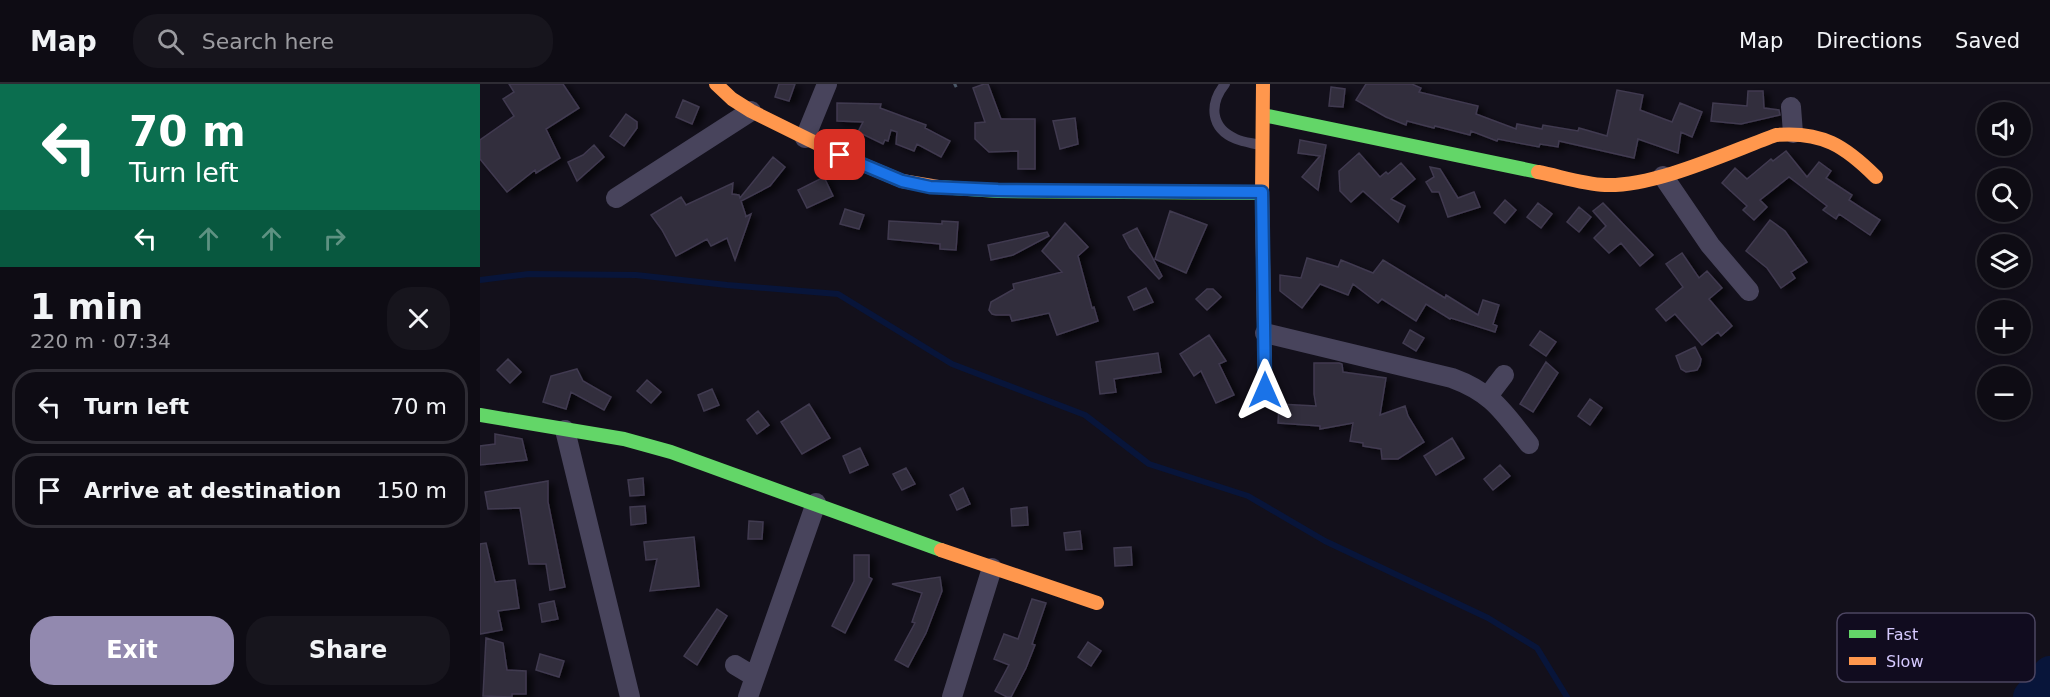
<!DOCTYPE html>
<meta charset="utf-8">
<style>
:root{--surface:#0e0c14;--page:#17151d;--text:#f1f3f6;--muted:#9b9ba0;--line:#2e2c34;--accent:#9289af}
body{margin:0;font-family:"DejaVu Sans",sans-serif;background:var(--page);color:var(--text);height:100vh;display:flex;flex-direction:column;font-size:22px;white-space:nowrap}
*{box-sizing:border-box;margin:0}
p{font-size:20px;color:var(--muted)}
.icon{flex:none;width:33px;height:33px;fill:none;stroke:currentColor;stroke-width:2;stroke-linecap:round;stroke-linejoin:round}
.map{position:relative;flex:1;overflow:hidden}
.drawer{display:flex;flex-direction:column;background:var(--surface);width:480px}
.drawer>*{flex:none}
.hud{background:#0b6e4f;color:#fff;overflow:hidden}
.controls{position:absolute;left:1497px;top:18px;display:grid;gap:12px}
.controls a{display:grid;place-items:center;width:54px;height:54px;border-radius:50%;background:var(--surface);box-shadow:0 3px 15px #0003,0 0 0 2px var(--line);font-size:30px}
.pin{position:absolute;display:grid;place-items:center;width:51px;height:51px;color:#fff;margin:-26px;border-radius:12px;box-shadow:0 3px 9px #0006}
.me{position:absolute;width:66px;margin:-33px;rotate:0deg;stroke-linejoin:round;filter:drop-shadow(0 0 4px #0008)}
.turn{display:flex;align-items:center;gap:21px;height:126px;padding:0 30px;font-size:27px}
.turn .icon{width:78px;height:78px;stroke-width:2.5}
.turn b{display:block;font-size:42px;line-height:51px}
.lanes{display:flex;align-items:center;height:57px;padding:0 30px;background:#0003;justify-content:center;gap:30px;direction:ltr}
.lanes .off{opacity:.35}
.round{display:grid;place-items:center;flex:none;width:63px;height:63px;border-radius:24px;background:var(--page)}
.head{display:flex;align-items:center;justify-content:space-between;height:102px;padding:0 30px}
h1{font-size:36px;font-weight:700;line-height:45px}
.button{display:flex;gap:12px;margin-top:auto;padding:12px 30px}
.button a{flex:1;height:69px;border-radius:24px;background:var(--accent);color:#fff;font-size:24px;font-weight:700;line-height:69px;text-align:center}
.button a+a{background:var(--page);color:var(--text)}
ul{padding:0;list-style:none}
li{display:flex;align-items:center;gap:18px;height:75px;margin:0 12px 9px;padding:0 18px;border:3px solid var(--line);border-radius:24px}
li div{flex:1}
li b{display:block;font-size:22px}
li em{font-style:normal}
header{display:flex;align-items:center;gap:36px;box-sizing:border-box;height:84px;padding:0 30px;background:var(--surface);border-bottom:2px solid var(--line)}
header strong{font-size:28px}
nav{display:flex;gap:33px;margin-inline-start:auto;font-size:21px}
.search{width:420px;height:54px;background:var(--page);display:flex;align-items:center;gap:15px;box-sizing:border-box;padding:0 21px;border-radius:24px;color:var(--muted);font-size:22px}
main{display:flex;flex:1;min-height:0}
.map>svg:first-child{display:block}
</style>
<header>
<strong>Map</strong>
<div class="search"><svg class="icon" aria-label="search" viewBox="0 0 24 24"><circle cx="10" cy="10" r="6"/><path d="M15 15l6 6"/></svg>Search here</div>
<nav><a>Map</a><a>Directions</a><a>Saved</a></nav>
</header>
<main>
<section class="drawer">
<div class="hud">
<div class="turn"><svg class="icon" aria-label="left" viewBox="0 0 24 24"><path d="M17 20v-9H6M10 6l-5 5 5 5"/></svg><div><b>70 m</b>Turn left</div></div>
<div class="lanes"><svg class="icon" aria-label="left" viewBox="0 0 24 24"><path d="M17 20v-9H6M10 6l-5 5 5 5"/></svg><svg class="icon off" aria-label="ahead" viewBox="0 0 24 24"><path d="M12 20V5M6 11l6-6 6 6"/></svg><svg class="icon off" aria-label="ahead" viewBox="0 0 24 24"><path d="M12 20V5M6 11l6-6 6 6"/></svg><svg class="icon off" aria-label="right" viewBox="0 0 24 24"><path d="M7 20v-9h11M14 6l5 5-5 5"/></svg></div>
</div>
<div class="head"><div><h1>1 min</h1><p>220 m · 07:34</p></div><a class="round"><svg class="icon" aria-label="close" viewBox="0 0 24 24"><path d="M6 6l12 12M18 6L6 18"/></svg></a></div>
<ul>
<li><svg class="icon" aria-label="left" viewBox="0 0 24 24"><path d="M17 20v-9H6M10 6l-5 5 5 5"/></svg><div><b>Turn left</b></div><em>70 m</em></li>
<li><svg class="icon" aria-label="arrive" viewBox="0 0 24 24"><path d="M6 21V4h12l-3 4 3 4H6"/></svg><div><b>Arrive at destination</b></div><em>150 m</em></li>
</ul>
<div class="button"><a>Exit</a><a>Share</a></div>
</section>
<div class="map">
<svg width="1570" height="613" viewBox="0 0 1570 613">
<defs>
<filter id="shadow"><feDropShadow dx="6" dy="3.5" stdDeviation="3" flood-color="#0009"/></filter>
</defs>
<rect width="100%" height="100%" fill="#13101b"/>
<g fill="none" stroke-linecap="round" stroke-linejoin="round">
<path stroke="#08153a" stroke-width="6" d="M0,196L49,190L156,191L247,201L358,210L472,280L605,331L669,380L768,412L845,457L1008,534L1057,564L1087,613"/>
<path stroke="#08153a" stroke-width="34" d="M1550,613L1570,589"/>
</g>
<path fill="#312d3e" stroke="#413a50" stroke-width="1.5" filter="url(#shadow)" d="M29,0H83L99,24L66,45L80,74L56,89L55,86L27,108L0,75V56L34,32L23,15L34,8Z
M299,0H315L309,17L295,13Z
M504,0H508L521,35H555V85H538V67L509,68L495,55V39L505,38L493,4Z
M886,0H932L941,4L939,8L998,22L996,30L1036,45L1037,40L1062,45L1063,41L1098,47L1099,44L1127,52L1137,6L1163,11L1160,26L1192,38L1200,19L1222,28L1212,53L1201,48L1198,69L1158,55L1154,74L1079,57L1078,63L1060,60L1059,63L1018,55L1017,57L991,47L990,51L955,42L954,44L927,37L926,41L906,33L876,16Z
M851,3L865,5L863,23L849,22Z
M1268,7H1283L1284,24L1299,26L1300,31L1261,40L1231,37L1233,19L1267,22Z
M203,16L219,23L212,40L196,33Z
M357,19L401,20L400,24L446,41L445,44L470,57L461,73L437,60L434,67L416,60L417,48L411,46L408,57L405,56L403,60L378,48L383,38L357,37Z
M146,30L157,38V44L144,62L130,52Z
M595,34L598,60L580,65L573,37Z
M820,56L846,61L838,106L822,93L840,72L818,69Z
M114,61L124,73L97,97L88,78L103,71Z
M1306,67L1327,93L1339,78L1351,87L1346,94L1372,111L1369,116L1400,136L1390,151L1359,130L1356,135L1343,126L1347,122L1309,93L1280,116L1287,123L1274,136L1263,126L1267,122L1242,99L1255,84L1267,95L1291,75L1293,77Z
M879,69L900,93L906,88L908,90L921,79L935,95L911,115L925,122L918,138L883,107L871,118L860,107L859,87Z
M293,73L305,83L290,102L261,117L266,132L265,133L271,130L255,176L247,154L231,162L227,155L196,172L182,146L171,131L201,113L206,121L253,99L252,110L259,111L260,114Z
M950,83L960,85L978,114L994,108L1000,123L968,133L959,108H952L946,98L954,93Z
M344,93L353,112L327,124L318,106Z
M1025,116L1036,126L1025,139L1014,129Z
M1058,119L1072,130L1061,144L1047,133Z
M1123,119L1173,171L1160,182L1141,159L1129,169L1114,154L1126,142L1113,127Z
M1099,123L1111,133L1099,148L1087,138Z
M365,125L384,131L379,145L360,140Z
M690,127L727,141L706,189L675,175Z
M1290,136L1305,147L1327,178L1311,188L1315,194L1301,204L1287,184L1266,167Z
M409,137L462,140V137L478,138L476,166L460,165V160L408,155Z
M585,139L608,163L598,172L612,224L614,223L618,237L577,251L569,229L532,237L530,231H516L512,230L509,226L511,218L534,205L533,200L582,188L562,167Z
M657,144L682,192L679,195L650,164L643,151Z
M567,148L569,152L533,171L511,176L508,161Z
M1202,169L1219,194L1227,187L1242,204L1229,215L1252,242L1241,252L1238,248L1222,261L1195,230L1186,237L1176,225L1203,203L1186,180Z
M827,174L858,183L861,176L893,189L903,176L965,214L966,211L998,231L1003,216L1019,221L1013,240L1017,242L1015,248L971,234L970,235L946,220L936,237L902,215L898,219L873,200L868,211L840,200L822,224L800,207V191L821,194Z
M666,204L673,218L654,226L648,213Z
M727,205H733L741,213L727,226L716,215Z
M930,246L944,254L936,267L923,259Z
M1060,247L1076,258L1066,272L1050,261Z
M729,251L746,277L739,280L754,311L736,319L721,287L714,292L700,270Z
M1215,263L1221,275L1220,281L1217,286L1206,288L1201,285L1196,272Z
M678,269L681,288L634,295L636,308L620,310L616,278Z
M28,275L41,288L30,299L17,286Z
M1066,278L1078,289L1053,328L1040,320Z
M834,279H859L862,280L863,288L906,294L900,331L925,322L928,332L944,358L918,375H902L901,365L883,362V359L870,357L873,339L840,345V342L798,339L799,320L836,322L834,310Z
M97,285L103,297L131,313L124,326L91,308L86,325L63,318L71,292Z
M167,296L181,308L171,319L157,307Z
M232,305L239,321L224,327L218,311Z
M1110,315L1122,324L1110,341L1098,332Z
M329,320L350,354L322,370L301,338Z
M278,327L289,341L277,350L267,336Z
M15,350L42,355L47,376L0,381V362L15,360Z
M972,354L984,374L956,391L944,372Z
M380,364L388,381L370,389L363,372Z
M1020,381L1030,392L1013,406L1004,395Z
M426,384L435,400L422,406L413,390Z
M163,394L164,411L150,412L148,396Z
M68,397V418L85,503L70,506L66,480H49L40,424L8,425L5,408Z
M483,404L490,420L477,426L470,411Z
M165,422L166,439L151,441L150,423Z
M547,423L548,441L532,442L531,425Z
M269,437L283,438L282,455H268Z
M600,447L602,465L586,466L584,449Z
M214,453L219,502L170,507L177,475L166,476L164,458Z
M6,459L15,498L35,496L39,524L18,527L22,546L0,550V460Z
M651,463L652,481L635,482L634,464Z
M374,471H389V493L392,495L365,549L352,542L374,497Z
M460,493L462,507L446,549L428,583L415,576L435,539L432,538L442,509L412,500Z
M552,515L566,519L552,560L555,561L546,584L531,613H527L515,607L529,581L514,575L524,550L538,555Z
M74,517L78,535L62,538L59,520Z
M237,525L247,532L217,581L204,572Z
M6,554L23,559L27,586L46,587V610H32V613L3,612Z
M608,558L621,567L611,582L598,573Z
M60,570L84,577L79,593L56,586Z"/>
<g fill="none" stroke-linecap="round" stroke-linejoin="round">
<path stroke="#4b5868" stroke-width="4" stroke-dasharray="3 4.5" stroke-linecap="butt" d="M474,2L478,0"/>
<path stroke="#48445c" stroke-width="10" d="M745,0C729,20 730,44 756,55C763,58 772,59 780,61"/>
<path stroke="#48445c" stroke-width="20" d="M1311,23L1313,49
M325,54L347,0
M1183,92L1230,161L1269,207
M136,114L271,27
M785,249L972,294C1013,309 1023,328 1049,360
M1008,312L1024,291
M85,346L150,613
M255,581L275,593
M268,613L336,419
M472,613L512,484"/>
<path stroke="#63d668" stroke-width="14" d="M783,31L1058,88
M458,103L518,107L782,109
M0,331L144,355L191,368L461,466"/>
<path stroke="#ff974d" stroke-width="14" d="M236,0L252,15L271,27L360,71L422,97L458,103
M783,0L782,109L785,306
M1058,88C1079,92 1103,100 1125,101C1175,103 1249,68 1296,51C1342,47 1365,62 1396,93
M461,466L617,519"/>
</g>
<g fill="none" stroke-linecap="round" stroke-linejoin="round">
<g stroke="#114b97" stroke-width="15">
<path id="route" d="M360,71L422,97L450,103L518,106L782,108L785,306"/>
</g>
<use href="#route" stroke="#1a73e8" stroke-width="10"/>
</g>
<rect x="1357" y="529" width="198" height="69" rx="9" fill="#110c1f" stroke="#4c4562" stroke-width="1.5"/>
<rect x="1369" y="546" width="27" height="8" fill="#63d668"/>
<rect x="1369" y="573" width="27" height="8" fill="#ff974d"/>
<g font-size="16" fill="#d6caff">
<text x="1406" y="556">Fast</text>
<text x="1406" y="583">Slow</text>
</g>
</svg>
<div class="controls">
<a><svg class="icon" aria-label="sound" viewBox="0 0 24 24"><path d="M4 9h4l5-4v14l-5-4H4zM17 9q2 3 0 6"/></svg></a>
<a><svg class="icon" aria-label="search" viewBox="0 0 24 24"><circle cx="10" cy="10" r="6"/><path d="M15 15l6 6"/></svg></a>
<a><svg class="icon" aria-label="layers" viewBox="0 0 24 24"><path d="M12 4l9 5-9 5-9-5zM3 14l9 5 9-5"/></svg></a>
<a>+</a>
<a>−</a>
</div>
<div class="pin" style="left:360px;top:71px;background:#d93025"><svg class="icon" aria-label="arrive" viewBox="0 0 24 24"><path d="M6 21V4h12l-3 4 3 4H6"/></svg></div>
<svg class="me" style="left:785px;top:306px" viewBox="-20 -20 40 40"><path d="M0-17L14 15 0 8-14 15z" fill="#1a73e8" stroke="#fff" stroke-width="4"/></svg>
</div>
</main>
